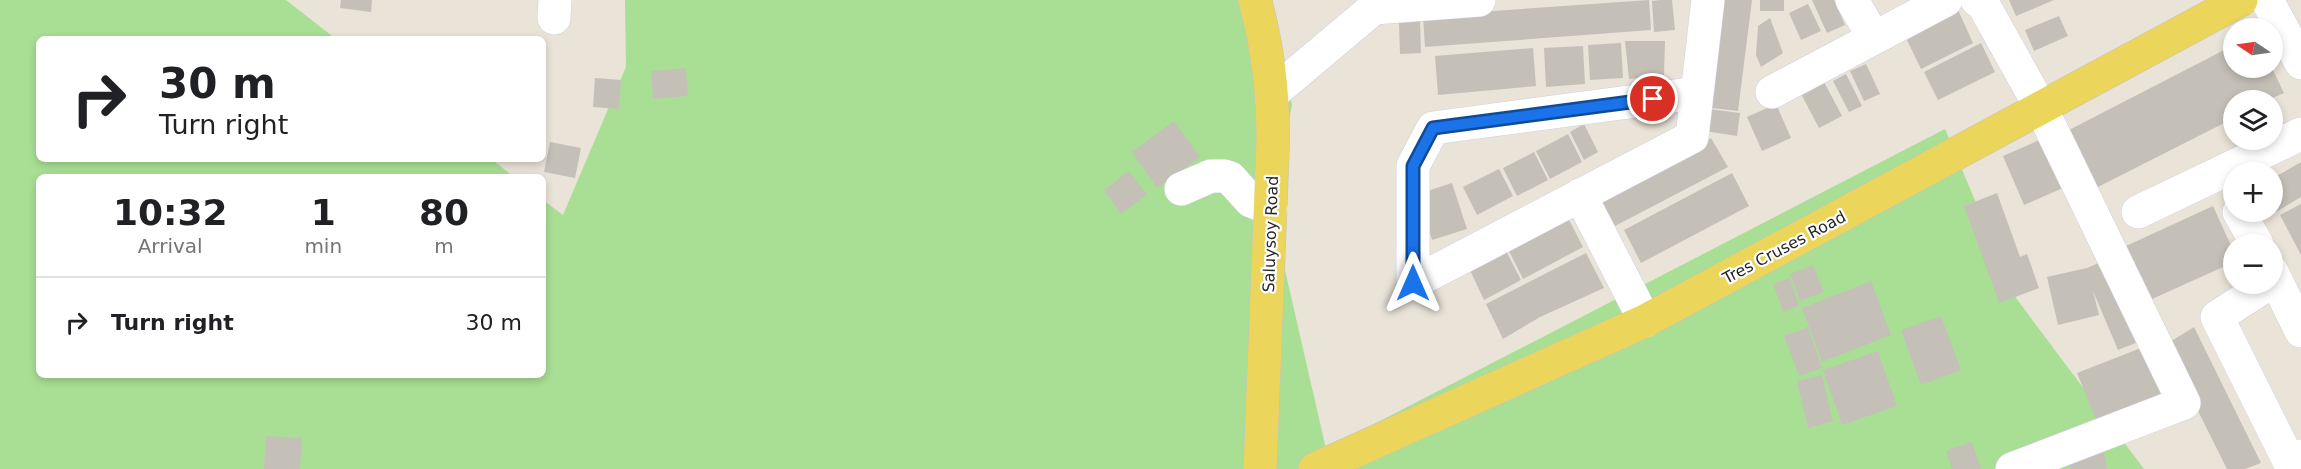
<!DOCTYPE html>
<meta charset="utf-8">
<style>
:root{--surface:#fff;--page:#f2f2f2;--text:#202124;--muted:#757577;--line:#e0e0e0}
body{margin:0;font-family:"DejaVu Sans",sans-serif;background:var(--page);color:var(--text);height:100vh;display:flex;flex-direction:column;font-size:22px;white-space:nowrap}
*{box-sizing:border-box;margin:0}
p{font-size:20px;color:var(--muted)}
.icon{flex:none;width:33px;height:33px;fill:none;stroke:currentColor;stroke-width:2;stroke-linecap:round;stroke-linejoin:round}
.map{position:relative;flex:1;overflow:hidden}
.details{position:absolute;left:36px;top:174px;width:510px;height:204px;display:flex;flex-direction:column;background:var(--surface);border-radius:9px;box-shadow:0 3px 9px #0003}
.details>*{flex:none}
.guide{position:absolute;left:36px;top:36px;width:510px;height:126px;border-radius:9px;box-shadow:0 3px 9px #0003;background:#fff;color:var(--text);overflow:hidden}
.needle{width:39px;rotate:283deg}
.controls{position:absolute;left:2223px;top:18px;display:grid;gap:12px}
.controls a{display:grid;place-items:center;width:60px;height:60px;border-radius:50%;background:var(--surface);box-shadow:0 3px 9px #0003;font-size:30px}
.pin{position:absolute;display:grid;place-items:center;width:51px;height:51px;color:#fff;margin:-26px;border:3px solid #fff;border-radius:50%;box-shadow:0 2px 6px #0007}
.me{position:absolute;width:66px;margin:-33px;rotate:0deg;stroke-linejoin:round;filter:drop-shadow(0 0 4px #0008)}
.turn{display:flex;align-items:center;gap:21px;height:126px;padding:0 24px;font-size:27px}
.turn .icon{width:78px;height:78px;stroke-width:2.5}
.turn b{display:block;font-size:42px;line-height:51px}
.eta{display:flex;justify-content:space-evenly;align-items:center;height:102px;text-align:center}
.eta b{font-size:36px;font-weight:700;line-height:42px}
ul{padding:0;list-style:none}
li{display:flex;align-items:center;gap:18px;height:90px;padding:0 24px;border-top:2px solid var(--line)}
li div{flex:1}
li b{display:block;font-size:22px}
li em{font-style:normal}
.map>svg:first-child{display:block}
</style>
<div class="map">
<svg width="2301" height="469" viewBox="0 0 2301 469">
<rect width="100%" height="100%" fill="#e9e3d8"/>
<path fill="#a9df95" d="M0,0H286L336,39H39V159H491L514,177H39V375H543V200L563,215L626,67L625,0H1271L1292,105L1271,209L1326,449L1945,129L2016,298L2144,469H0Z"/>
<path fill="#c4c0b8" d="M341,0H372L371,12L340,8Z
M1649,0L1651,30L1425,47L1423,16Z
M1660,0H1672L1675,30L1654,32L1652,1Z
M1717,0H1752L1738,111L1703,107Z
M1760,0H1784V11H1760Z
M1812,0H1834L1845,25L1827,33Z
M2009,0H2054L2016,16Z
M1808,4L1821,31L1801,40L1789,13Z
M1958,10L1973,43L1921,69L1905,36Z
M2059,16L2068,36L2034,51L2025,30Z
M1770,18L1783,53L1761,67L1756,55L1758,26Z
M1420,21L1421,53L1400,54L1399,22Z
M1625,41H1665L1664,75L1629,79Z
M1621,43L1623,78L1590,80L1588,45Z
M1981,43L1995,72L1938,100L1924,72Z
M2234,45V68H2272L2284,93L2268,100H2234V118L2094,189L2069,130Z
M1583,46L1585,84L1546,87L1544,48Z
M1533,48L1536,86L1438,95L1435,56Z
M1866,64L1880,94L1864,101L1850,71Z
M686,68L688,96L653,99L651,71Z
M1846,74L1862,106L1849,112L1833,81Z
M595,78L621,80L619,109L593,107Z
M1822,78L1842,116L1819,128L1799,90Z
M1776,104L1791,138L1762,151L1747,117Z
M1709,109L1740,113L1737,136L1705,131Z
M1174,121L1200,157L1157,188L1132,152Z
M1584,124L1598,152L1584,160L1570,132Z
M1568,134L1582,162L1550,179L1536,151Z
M1711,138L1728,167L1615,226L1600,198Z
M2042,139L2063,188L2024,205L2003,156Z
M550,142L581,148L575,178L544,172Z
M1534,152L1548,180L1517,196L1503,168Z
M2301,162V197L2276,212L2272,207V179Z
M1499,169L1513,196L1477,215L1463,187Z
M1129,171L1147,195L1121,214L1104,190Z
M1732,173L1749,206L1641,263L1624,230Z
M1452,183L1467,229L1432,240L1418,194Z
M1997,193L2020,257L2027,254L2039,288L1999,303L1964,206Z
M2301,204V255L2280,215Z
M2213,206L2234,252V262L2150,300L2126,246Z
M1566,214L1583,247L1523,279L1506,245Z
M1503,245L1521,280L1484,300L1467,264Z
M1586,253L1604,288L1540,317L1503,339L1486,304Z
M2117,255L2151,337L2118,350L2093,291L2099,315L2058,325L2047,277L2087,268Z
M1813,265L1824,292L1800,301L1790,274Z
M1790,278L1799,306L1783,312L1773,284Z
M1871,281L1891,335L1822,362L1802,308Z
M1941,316L1961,370L1921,385L1901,330Z
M1808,327L1822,368L1799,376L1784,336Z
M2194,327L2261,463L2245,469H2227L2165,345Z
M2146,346L2167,397L2098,425L2077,373Z
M1878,351L1897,406L1842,425L1823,370Z
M1822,375L1833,421L1808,428L1797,381Z
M266,436L302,438L300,469H264Z
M1972,442L1981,469H1952L1946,451Z
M2103,448L2107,469H2070L2067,455Z"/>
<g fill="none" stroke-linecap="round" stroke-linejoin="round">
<g stroke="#ced0e0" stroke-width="34">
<path id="minor" d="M1852,0L1874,38
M1977,0L1983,4L2041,108L2184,403L2012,469
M2267,0L2301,63
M554,18L555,0
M1772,92L1946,0
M1273,93L1374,8L1479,0
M1697,93L1433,128L1413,166V283L1692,137L1708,0
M1181,189L1211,176H1224L1230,178L1251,201L1271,209
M1580,195L1645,321
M2138,212L2301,134
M2239,212L2257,244
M2272,272L2301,331
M2268,284L2217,317L2289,461L2301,456"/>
</g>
<g stroke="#c3c3c3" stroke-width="34">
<path id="major" d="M1255,0C1268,49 1273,91 1273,141L1260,469
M1315,469L1645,321L2241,0"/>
</g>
<use href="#minor" stroke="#fff" stroke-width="33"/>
<use href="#major" stroke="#ecd55b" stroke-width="33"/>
</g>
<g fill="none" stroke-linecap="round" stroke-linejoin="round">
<g stroke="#114b97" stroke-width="15">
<path id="route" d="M1413,283V166L1433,128L1653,99"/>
</g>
<use href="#route" stroke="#1a73e8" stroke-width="10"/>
</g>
<g text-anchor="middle" stroke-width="4.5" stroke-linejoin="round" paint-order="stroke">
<g font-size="16" fill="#272727" stroke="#fff">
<text transform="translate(1270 234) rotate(-88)" y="6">Saluysoy Road</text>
<text transform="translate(1784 247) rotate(-28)" y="6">Tres Cruses Road</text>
</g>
</g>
</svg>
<div class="controls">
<a><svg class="needle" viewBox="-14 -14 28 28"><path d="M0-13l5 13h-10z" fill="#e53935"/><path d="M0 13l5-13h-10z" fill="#757577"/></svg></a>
<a><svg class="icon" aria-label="layers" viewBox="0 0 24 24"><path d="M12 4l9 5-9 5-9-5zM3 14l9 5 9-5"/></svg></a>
<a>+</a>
<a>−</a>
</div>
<div class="pin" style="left:1653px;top:99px;background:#d93025"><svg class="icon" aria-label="arrive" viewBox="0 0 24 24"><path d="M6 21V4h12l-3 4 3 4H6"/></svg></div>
<svg class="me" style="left:1413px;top:283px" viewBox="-20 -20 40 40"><path d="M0-17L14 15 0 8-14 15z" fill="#1a73e8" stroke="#fff" stroke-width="4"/></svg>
<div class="guide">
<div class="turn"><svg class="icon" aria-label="right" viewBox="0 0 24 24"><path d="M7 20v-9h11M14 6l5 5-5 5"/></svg><div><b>30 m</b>Turn right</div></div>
</div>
<section class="details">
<div class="eta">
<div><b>10:32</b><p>Arrival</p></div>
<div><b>1</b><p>min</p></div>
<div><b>80</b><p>m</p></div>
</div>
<ul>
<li><svg class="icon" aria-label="right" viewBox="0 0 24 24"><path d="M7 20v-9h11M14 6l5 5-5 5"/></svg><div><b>Turn right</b></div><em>30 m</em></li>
</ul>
</section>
</div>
